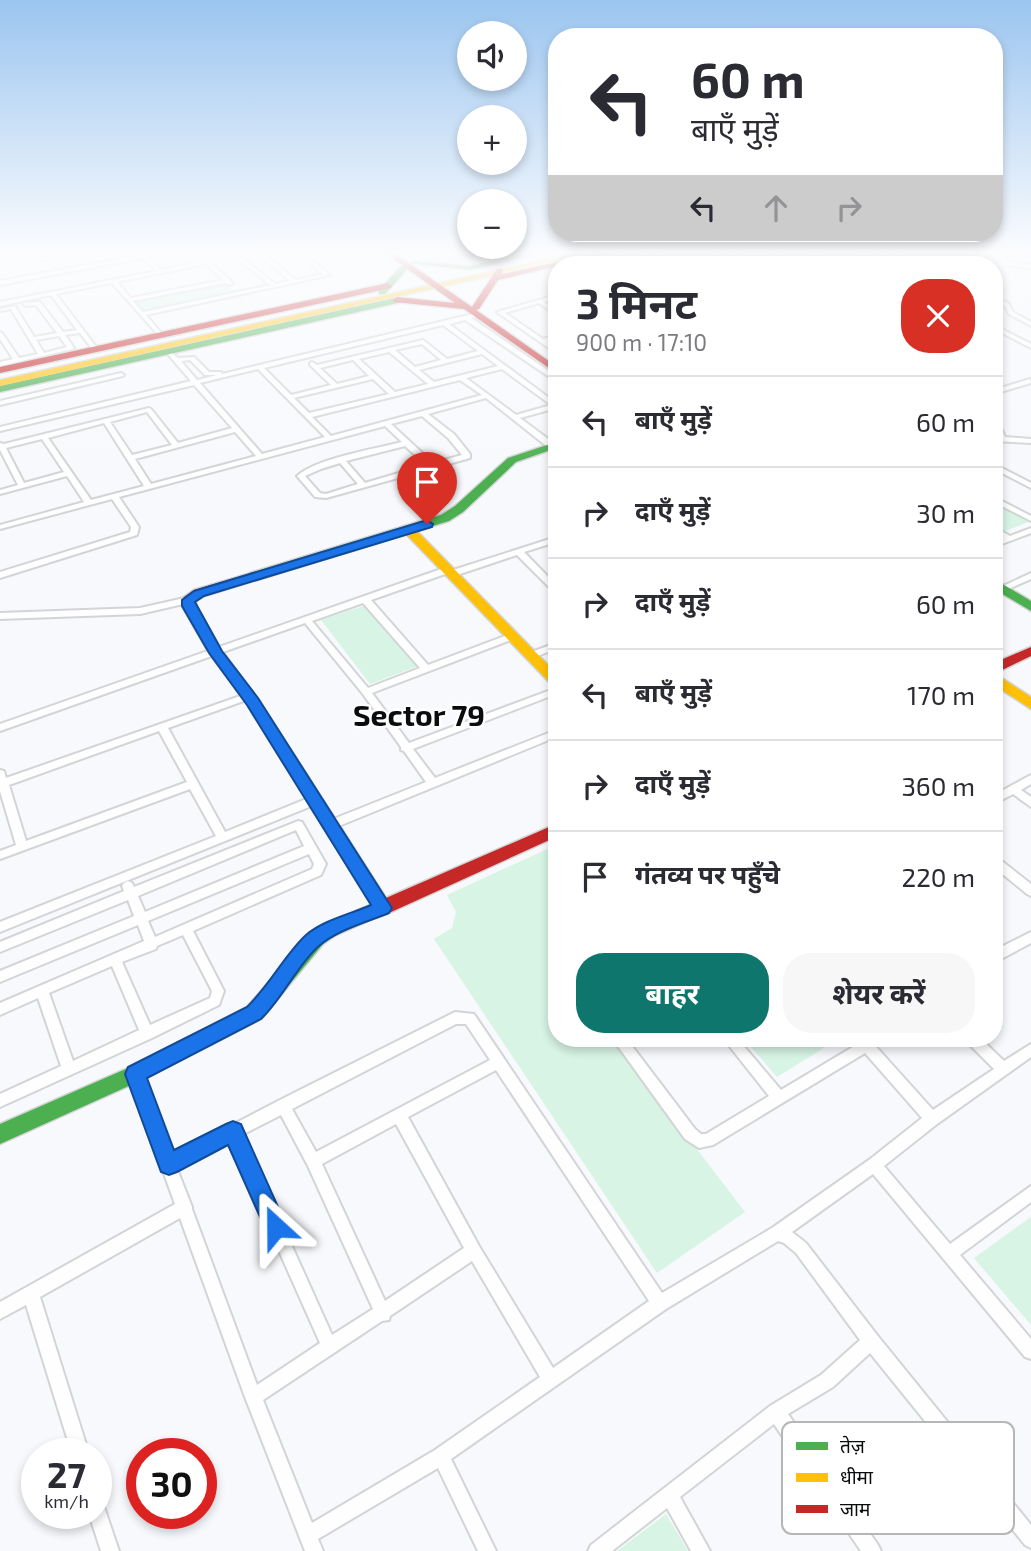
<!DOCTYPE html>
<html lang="hi">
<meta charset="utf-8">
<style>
:root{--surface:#fff;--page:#f7f7f7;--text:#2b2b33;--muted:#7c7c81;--line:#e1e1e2;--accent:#0f766e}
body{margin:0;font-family:"Exo 2","Noto Sans Devanagari",sans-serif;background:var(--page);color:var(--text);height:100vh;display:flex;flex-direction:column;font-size:26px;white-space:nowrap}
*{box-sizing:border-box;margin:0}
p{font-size:23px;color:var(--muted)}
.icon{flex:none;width:38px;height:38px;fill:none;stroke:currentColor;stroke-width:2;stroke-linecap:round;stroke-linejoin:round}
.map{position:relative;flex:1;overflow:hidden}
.sheet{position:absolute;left:548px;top:256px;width:455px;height:791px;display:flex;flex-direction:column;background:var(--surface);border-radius:28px;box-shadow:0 4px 10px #0003}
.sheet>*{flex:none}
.hud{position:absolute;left:548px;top:28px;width:455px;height:214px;border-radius:28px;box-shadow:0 4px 10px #0003;background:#fff;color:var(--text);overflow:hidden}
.controls{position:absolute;left:457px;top:21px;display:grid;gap:14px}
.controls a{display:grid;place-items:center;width:70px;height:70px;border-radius:50%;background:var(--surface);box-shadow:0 4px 10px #0003;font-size:35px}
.speed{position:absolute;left:21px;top:1438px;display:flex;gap:14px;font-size:35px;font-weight:700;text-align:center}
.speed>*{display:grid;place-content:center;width:91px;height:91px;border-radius:50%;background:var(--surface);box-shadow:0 4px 10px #0003;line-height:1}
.speed small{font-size:18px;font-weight:400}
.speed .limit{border:10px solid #d22;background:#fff;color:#111}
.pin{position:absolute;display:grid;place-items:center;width:60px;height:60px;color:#fff;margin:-72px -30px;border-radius:50% 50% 50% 0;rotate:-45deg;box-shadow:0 0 7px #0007}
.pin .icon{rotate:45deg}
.me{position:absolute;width:77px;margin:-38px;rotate:336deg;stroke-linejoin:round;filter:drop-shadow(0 0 5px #0008)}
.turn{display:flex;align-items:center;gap:24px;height:147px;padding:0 28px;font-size:32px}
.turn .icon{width:91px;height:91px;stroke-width:2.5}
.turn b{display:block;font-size:49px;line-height:60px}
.lanes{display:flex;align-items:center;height:66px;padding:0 28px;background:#0003;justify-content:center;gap:35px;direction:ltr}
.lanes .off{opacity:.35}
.round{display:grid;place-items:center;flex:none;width:74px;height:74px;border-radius:28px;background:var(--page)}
.headline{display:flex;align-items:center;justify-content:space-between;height:119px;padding:0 28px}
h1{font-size:42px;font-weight:700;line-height:52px}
.cta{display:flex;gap:14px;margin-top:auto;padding:14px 28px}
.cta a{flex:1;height:80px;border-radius:28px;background:var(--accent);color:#fff;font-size:28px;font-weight:700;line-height:80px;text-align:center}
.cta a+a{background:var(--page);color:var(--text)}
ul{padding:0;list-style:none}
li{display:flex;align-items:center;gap:21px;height:91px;padding:0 28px;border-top:2px solid var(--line)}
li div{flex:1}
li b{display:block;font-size:26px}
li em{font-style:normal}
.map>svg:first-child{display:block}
</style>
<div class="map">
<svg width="1031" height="1551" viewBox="0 0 1031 1551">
<rect width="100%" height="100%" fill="#f7f9fc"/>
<path fill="#d7f4e5" d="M224,283L235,293L145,312L135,301Z
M994,502L1028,522L1003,532L994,527Z
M367,605L418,666L370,684L321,620Z
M556,845V956L552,959L556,965V1038H612L745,1212L657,1273L434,939L452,928L456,912L447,895Z
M743,1038H840L777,1077Z
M1031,1217V1325L974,1258Z
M666,1514L688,1551H617Z"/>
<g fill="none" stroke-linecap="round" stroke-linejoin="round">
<path fill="#c9dffa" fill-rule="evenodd" d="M1015,250L1031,253V259L1016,252Z"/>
</g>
<path fill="#eadfdf" d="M463,250H504V253L462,263L425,258Z"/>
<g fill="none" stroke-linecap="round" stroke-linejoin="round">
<g stroke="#d2d4d6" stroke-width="4">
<path id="street" d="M0,250H10L0,253Z
M83,250H94L43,260L40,258Z
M136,250H141L161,270L203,261L191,250H197L233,283L230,285L226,283L133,301L143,312L270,285L234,256L236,253L275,284L290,281L254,250H259L296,280L323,274L294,250H299L330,275L146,315L163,335L160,337L112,283L56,294L97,348V350H93L80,333L65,335L74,348L73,349L0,366V362L13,359L0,339V332L2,333L19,358L38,354L11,309L0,311V309L15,306L34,337L57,333L36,305L26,306L23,304L24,303L40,302L63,332L77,330L51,295L0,306V302L156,271L143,258L0,285V281L140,255ZM206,264L223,280L131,298L117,282ZM59,336L67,347L44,353L36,340Z
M402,250H408L431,265L426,266Z
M745,250H754L697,264H688Z
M764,250H770L797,264H790L776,257L745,264H736L771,255Z
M810,250H815L821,264H815Z
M858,250H864L868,264H862Z
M865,250H873L905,258L938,264L905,262Z
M996,250H1000L1008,262L1031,264V268L1006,265L994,268V264L1003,262Z
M556,295V299L544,302L556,311V315L539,303L505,313L543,339L556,335V339L547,342L556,348V353L497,312Z
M994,295L1009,304L1013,312L1031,322V326L1009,314L1005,306L994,299Z
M477,313L480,315L479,316L471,318L556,376V381L554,380L465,320L449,324L556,403V408L520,418L555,444V448H549L486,398L428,414L454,434L470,454V458L326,498L315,497L297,476C317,458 375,449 402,442L385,426L119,497L139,527L137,535L0,578V572L130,532L131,527L112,499L0,529V525L84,502L67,476L0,494V490L18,485L0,450V443L4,444L149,408L151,409L178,443L232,428L194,385L0,431V427L191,381L166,352L165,351L168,349L178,358L194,357L209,372H221L222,374ZM443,325L478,351L447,359L423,340L317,365L312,362L310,363V365L331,385L291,395L264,368ZM422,344L441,360L415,367L395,350ZM389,352L428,384L395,392L359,359ZM482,354L498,366L434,382L419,370ZM190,360L205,375H217L197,380L181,361ZM353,360L369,376L337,384L320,368ZM258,369L325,437L262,454L200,383ZM502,369L551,405L516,415L466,378ZM373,379L389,394L309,413L294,398ZM460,380L482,395L331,436L312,417ZM147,412L172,445L132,455L110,422ZM422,416L448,438L462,455L433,463L391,424ZM104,423L144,486L91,500L48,438ZM235,432L256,456L151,484L135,459ZM42,439L64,472L24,483L6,448ZM405,446L426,465L365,483L346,461ZM340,463L358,484L326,494L320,493L305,476L321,469Z
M994,325L1031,344V348L994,329Z
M121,373L124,375L123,376L0,405V401Z
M1030,379L1031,383L994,394V390Z
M994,419L998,421L1005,437L1031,439V443L994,441V437H998L994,428Z
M994,464L1031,483V488L994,469Z
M994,497L1031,516V521L994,502Z
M994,527L1010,536L1031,528V533L994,547V542L1003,539L994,533Z
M556,537V542L524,552L556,585V591H553L517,555L454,576H448V573L371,600L428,665L510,634H516L518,636L516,638L372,693L409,743L556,688V694L413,749L435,778L556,730V737L334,828H326L325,825L326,822L426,782L404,751L401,750V747L363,694L305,623L0,731V724L444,568H450V571ZM363,603L420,668L368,688L312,621Z
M1031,573V579L1006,590H1000L999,588Z
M189,597L192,598V602L140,614L0,619V613L140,608Z
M556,643V649L532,658L527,655L529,653Z
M249,693L252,694L254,696L252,698L168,728L225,832L311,797H319L320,800L319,803L0,932V922L216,836L190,789L0,859V851L16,845L0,791V770L4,771L6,778ZM159,731L187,782L26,841L9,785Z
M1031,775V784L1021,790L1031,797V807L1013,794L994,804V795Z
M298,821L302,822L326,864L321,875L193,931L224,991L219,1005L152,1038L0,1107V1094L61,1066L38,998L0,1015V1003L144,941L138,925L0,982V971L134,916L128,900L0,952V942L124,891L122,886L124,883L128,881L132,883L134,887ZM296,830L304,846L145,912L138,896ZM309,854L314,864L312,869L155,937L148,921ZM183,935L212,991L210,998L150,1025L122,962L156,949L157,946ZM112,966L139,1030L73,1061L49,993Z
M994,857L998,858L1031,884V896L1027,894L994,867Z
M1031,932V943L1003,958L999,959L995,958V950Z
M455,1012L474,1014L662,1293L772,1228L869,1160L922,1118L865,1053L713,1145L699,1148L685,1139L612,1038H626L695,1129L701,1134H706L769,1096L723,1038H737L781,1090L866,1039L871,1041L933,1110L994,1069L967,1042L966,1038H980L1004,1061L1031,1044V1057L937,1124L884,1166L950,1244L1031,1186V1202L960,1255L1031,1339V1359L1025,1357L873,1174L792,1232L806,1243L877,1335L1031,1525V1548L1025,1545L870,1353L833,1387L788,1414L878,1545L881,1551H861L774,1424L680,1497L710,1551H691L667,1508L612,1551H588L591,1545L770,1406L821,1375L860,1340L796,1253L784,1243L778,1241L666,1309L451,1459L496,1551H478L438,1468L318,1539L323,1551H305L245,1397L180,1218L40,1297L89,1454H72L26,1305L0,1319V1302L175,1204L128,1074L130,1070L135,1068L140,1070L172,1156L278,1101ZM456,1024H466L490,1060L316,1152L292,1109ZM496,1070L649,1301L553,1368L479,1246L408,1117ZM281,1115L308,1166L373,1309L332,1335L242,1135ZM396,1124L464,1248L385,1301L322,1164ZM230,1141L320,1343L257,1385L192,1209V1207L177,1169ZM472,1261L540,1377L435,1450L312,1523L263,1400L382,1321L389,1320L390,1316Z
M96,1498L102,1501L119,1551H101L89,1514H96Z"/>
</g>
<g stroke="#d2d4d6" stroke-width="3">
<path id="fast" d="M541,250H555L470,270L410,263L414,261L470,266Z
M404,263L411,265L385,294H379V290Z
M399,297L403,300L402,302L0,392V386Z
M556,442V448L516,462L463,512L449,521L260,579H250L249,576L250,573L441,515L455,506L508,458Z
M994,579L1031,601V611L994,589Z
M382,900L388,902L391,907L388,912L334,936L323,944L261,1019L142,1080L0,1144V1124L128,1068L247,1007L311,934L322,926Z"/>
</g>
<g stroke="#d2d4d6" stroke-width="3">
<path id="slow" d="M590,250H604L0,386V380Z
M640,250H650L675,264H665Z
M409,526L413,527L556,673V685L551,684L405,533L403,530Z
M994,673L1031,697V709L994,685Z"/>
</g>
<g stroke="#d2d4d6" stroke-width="3">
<path id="jam" d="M381,250H390L472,307L497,269H503L502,274L612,250H625L498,280L479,309L476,310L556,366V373L464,309L394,302L393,300L397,297L455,303Z
M388,283L392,286L391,288L0,373V367Z
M255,572L261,576L260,579L204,596L196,601V606L222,651L258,699L386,898L556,824V837L389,913L383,915L377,913L248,705L209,653L182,606L184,597L194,590Z
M1031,647V656L994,674V663Z"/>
</g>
<use href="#street" fill="#fefeff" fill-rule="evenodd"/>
<use href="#fast" fill="#4caf50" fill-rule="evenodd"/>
<use href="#slow" fill="#ffc107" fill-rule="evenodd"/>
<use href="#jam" fill="#c62828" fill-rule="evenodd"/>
</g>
<linearGradient id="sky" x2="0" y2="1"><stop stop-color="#9bc5ef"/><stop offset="0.54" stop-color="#fbfcfe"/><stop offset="1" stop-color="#fbfcfe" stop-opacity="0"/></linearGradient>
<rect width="1031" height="467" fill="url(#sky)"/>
<path fill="#1a73e8" stroke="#114b97" stroke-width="2" d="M427,520L433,524L432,527L204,596L195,602L222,651L258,698L392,908L389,913C367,922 337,930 319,946C298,964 283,998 261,1019L147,1078L174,1150L226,1124L233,1121L241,1124L287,1227L284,1235L276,1238L268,1235L228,1145L177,1172L169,1175L161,1172L125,1074L128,1067L247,1007C269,986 286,953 306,935C323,920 351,914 371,905L247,705L209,653L182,606V600L194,591Z"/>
<g text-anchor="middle" stroke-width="5" stroke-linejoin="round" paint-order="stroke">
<g font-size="30" font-weight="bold" fill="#0a0c0d" stroke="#fff">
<text x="419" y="726">Sector 79</text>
</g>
</g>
<rect x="782" y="1422" width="232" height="112" rx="10" fill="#fff" stroke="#b6b6b6" stroke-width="2"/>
<rect x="796" y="1442" width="32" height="8" fill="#4caf50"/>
<rect x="796" y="1473" width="32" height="9" fill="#ffc107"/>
<rect x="796" y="1505" width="32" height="8" fill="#c62828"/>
<g font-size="19" fill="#0a0c0d">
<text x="840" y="1453">तेज़</text>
<text x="840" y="1484">धीमा</text>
<text x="840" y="1516">जाम</text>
</g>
</svg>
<div class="controls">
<a><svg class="icon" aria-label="sound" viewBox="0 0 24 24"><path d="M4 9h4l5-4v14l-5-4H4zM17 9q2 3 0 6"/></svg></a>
<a>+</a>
<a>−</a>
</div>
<div class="speed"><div>27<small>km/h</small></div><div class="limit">30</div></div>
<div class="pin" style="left:427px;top:524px;background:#d93025"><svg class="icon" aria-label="arrive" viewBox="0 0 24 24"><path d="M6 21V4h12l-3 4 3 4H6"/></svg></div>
<svg class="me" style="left:276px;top:1227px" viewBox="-20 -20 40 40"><path d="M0-17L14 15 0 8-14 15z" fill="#1a73e8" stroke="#fff" stroke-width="4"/></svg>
<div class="hud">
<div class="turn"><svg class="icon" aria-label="left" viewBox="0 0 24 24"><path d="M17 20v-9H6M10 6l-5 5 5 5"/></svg><div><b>60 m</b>बाएँ मुड़ें</div></div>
<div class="lanes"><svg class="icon" aria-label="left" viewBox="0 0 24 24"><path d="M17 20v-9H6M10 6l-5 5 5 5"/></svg><svg class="icon off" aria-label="ahead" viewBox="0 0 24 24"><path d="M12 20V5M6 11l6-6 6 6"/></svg><svg class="icon off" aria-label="right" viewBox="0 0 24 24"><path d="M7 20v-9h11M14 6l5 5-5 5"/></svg></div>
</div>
<section class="sheet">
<div class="headline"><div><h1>3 मिनट</h1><p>900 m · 17:10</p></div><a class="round" style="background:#d93025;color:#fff"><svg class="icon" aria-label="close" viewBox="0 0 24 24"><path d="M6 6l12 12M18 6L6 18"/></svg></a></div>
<ul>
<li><svg class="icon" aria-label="left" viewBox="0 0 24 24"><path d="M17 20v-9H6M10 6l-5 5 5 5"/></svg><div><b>बाएँ मुड़ें</b></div><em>60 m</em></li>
<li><svg class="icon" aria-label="right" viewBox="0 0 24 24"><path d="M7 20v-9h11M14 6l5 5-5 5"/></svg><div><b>दाएँ मुड़ें</b></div><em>30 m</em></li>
<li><svg class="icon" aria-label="right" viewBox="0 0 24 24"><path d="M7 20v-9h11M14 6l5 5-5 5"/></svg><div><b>दाएँ मुड़ें</b></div><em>60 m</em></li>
<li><svg class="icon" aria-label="left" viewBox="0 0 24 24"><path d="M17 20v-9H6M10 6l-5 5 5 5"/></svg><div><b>बाएँ मुड़ें</b></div><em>170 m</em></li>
<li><svg class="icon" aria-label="right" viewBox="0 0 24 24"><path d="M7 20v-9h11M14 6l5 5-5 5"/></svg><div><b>दाएँ मुड़ें</b></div><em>360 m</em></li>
<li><svg class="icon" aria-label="arrive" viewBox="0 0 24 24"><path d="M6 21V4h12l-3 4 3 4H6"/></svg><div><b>गंतव्य पर पहुँचे</b></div><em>220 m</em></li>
</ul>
<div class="cta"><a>बाहर</a><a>शेयर करें</a></div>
</section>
</div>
